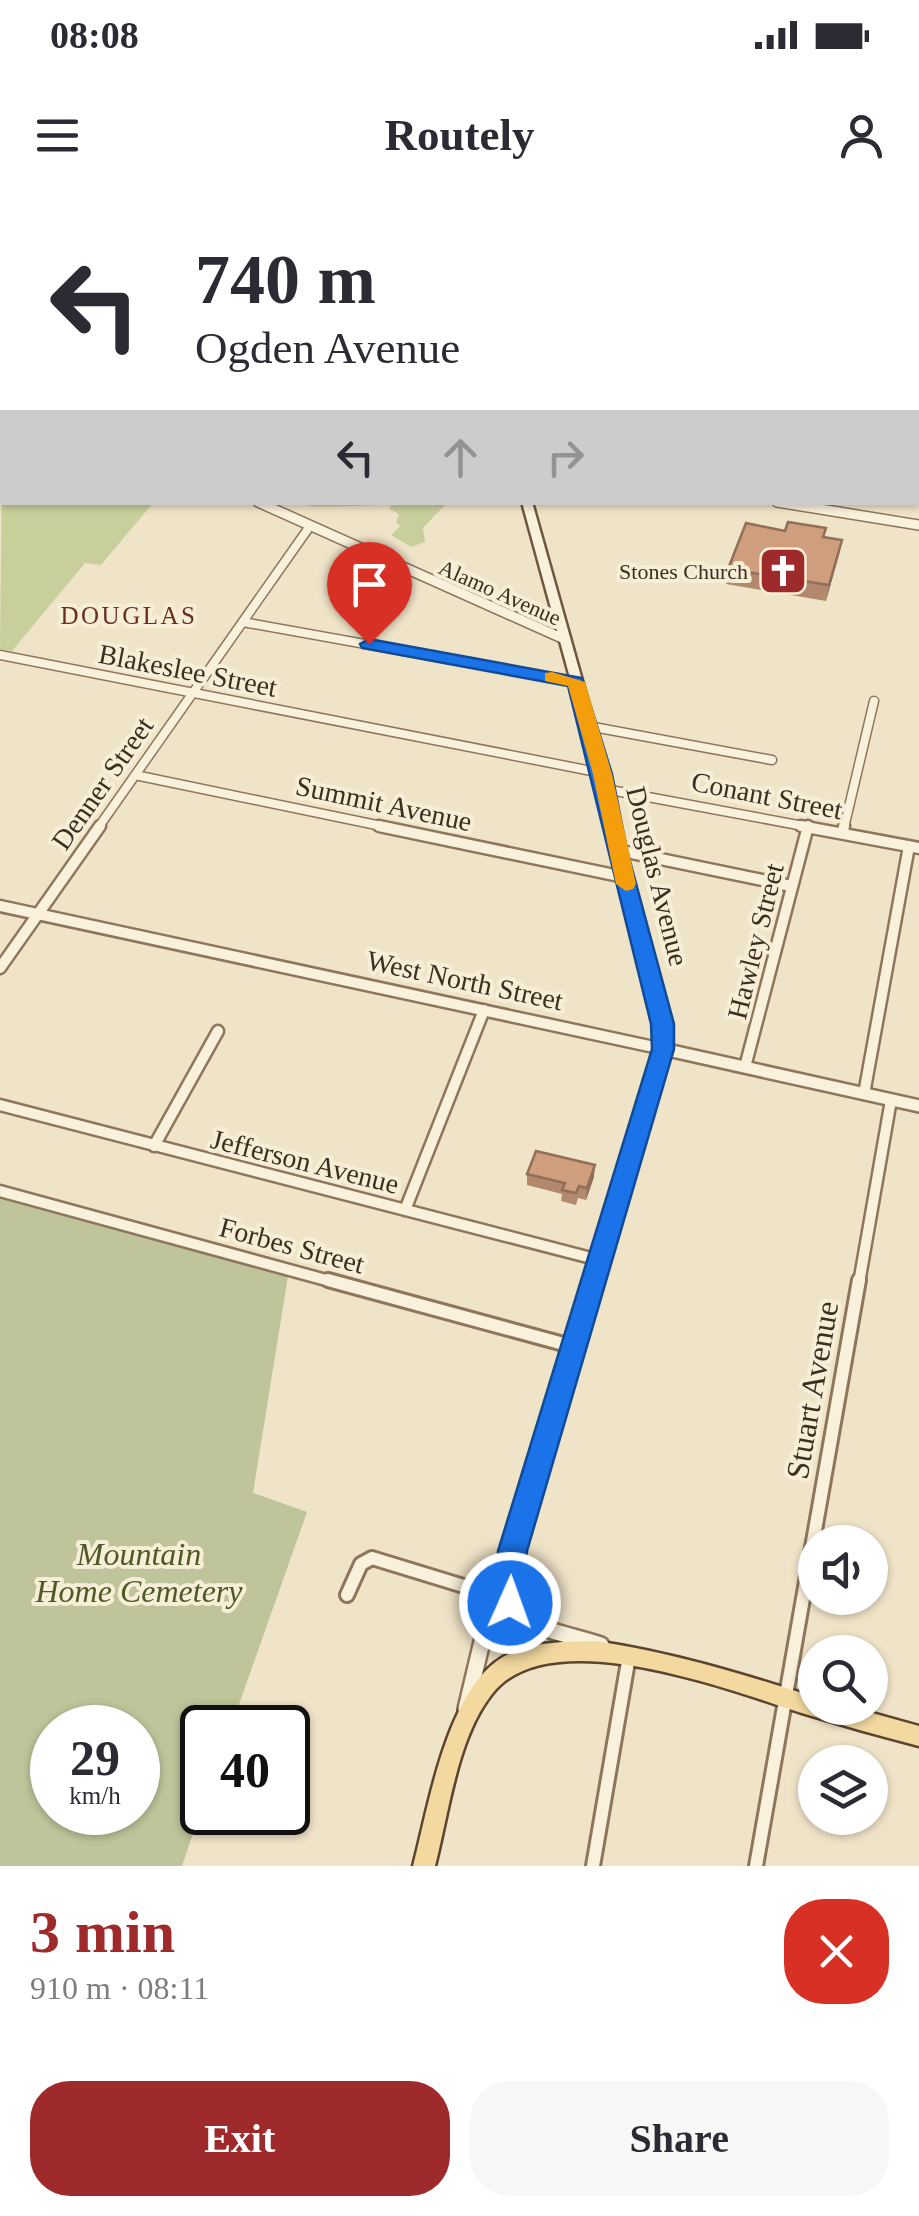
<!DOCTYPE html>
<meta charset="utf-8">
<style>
:root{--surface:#fff;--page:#f7f7f7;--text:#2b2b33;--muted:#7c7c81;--accent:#9e2a2b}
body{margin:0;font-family:Georgia,serif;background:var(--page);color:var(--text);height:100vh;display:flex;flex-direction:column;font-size:38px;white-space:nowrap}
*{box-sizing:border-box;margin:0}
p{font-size:32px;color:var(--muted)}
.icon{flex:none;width:55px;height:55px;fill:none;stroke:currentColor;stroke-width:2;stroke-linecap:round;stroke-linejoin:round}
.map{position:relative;height:1666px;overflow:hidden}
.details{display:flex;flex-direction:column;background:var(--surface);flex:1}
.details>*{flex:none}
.banner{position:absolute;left:0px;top:0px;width:920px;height:305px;box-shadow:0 2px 8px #0004;background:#fff;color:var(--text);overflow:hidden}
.tools{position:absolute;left:798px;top:1325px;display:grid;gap:20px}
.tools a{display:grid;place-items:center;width:90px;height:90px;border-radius:50%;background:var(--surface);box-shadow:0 2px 8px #0004;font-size:50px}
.speed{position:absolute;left:30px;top:1505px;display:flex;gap:20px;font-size:50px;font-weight:700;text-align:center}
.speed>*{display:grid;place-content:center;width:130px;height:130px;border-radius:50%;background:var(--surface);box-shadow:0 2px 8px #0004;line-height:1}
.speed small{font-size:25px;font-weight:400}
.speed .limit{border:5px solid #111;border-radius:15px;background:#fff;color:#111}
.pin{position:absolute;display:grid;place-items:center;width:85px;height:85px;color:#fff;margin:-102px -42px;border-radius:50% 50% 50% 0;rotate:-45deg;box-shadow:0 0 10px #0007}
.pin .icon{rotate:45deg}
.me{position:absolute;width:110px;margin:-55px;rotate:2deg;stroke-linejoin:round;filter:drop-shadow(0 0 8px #0008)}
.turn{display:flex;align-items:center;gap:35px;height:210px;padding:0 30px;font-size:45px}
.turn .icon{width:130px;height:130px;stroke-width:2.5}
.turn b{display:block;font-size:70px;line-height:85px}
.lanes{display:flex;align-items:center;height:95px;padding:0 30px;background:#0003;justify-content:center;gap:50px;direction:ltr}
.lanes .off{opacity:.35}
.round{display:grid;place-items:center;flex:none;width:105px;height:105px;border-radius:40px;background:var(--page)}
.summary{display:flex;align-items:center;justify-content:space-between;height:170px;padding:0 30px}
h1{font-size:60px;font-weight:700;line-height:75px;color:var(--accent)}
.primary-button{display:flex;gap:20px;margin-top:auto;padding:20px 30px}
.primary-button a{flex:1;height:115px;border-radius:40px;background:var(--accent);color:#fff;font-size:40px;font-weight:700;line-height:115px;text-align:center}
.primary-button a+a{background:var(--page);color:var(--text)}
.status{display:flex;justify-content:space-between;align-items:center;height:70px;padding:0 50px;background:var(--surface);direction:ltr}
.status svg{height:28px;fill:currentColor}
header{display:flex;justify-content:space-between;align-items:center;height:130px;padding:0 30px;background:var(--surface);font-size:45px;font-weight:700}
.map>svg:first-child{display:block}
</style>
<div class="status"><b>08:08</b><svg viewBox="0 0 49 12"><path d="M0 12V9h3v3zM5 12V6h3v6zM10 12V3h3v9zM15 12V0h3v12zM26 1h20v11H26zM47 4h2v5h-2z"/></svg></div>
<header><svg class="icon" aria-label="menu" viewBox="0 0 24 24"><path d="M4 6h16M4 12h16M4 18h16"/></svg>Routely<svg class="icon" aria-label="person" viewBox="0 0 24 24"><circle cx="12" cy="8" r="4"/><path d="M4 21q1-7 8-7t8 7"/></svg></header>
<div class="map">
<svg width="919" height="1666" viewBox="0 0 919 1666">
<rect width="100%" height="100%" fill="#f0e4c8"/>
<path fill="#c9cf9b" d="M2,257V302L153,303L101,365L85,363L12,451L0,449Z
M312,303L445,302V305L423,328L425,342L411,347L391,335L400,326L396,322L399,314L389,309L392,304C381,305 316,308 309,306Z"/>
<path fill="#bfc49a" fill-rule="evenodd" d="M0,998L288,1076L253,1293L307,1312L231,1527L202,1528V1607L182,1666H0ZM52,1528H138V1612H52Z"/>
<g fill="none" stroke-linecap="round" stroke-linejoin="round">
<g stroke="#8d765c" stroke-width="11">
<path id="minor-far2" d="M243,422L576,482
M0,455L602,573
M588,526L772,560
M135,575L391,628
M605,589L814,628
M98,628L310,326
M844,628L874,501"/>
</g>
<g stroke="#8d765c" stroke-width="15">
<path id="minor-far1" d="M379,626L624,677
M801,626L919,648
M843,632L844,626
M617,650L791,686
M0,706L663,849
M0,768L100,626
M745,867L808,626
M864,894L909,646
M0,905L599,1060
M154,946L218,831
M0,991L337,1083
M405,1010L484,810
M859,1083L891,900"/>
</g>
<g stroke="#8d765c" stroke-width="18">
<path id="minor" d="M328,1080L571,1146
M347,1395L361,1364L372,1358L493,1395
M593,1666L629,1456
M756,1666L859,1080"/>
</g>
<g stroke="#8d765c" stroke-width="9">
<path id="tertiary-far3" d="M154,0L164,2"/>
</g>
<g stroke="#8d765c" stroke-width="12">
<path id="tertiary-far2" d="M258,302L564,439
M777,302L919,325"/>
</g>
<g stroke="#8d765c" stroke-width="16">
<path id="tertiary-far1" d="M663,849L919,906"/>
</g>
<g stroke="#8d765c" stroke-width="20">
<path id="tertiary" d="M511,1360C500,1430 547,1427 601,1445
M466,1509L493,1395L512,1351"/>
</g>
<g stroke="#6f573f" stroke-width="5">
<path id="secondary" d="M666,0H675L673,2H666Z
M522,302H532L608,573L623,650L665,802L670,849L521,1351L518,1357L512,1359L506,1357L503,1351L656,849L651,802L611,650L596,573Z"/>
</g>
<g stroke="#5b4430" stroke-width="5">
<path id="primary" d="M595,1441C671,1452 742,1474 815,1497V1508H854L919,1526V1546C880,1536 841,1525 802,1513C729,1490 549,1420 492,1494C457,1538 449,1612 435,1666H413C429,1606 448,1479 511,1453C538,1441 566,1442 595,1441Z"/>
</g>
<use href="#minor-far2" stroke="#faf1dc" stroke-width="8"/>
<use href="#minor-far1" stroke="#faf1dc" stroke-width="10"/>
<use href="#minor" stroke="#faf1dc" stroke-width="12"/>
<use href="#tertiary-far3" stroke="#faf1dc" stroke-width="6"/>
<use href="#tertiary-far2" stroke="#faf1dc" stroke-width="9"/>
<use href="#tertiary-far1" stroke="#faf1dc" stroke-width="11"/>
<use href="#tertiary" stroke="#faf1dc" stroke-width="15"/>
<use href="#secondary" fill="#faf1dc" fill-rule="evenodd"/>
<use href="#primary" fill="#f3d9a0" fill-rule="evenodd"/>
</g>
<path fill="#b2896c" d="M826,328L824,337L842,340L826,401L726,384L728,369L785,331Z
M527,974L594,977L586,1000L578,998L576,1005L561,1001L562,994L527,985Z"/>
<path fill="#916f58" d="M842,340L839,355L826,401L829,385Z
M595,965L594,977L586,1000L587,988Z"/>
<path fill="#cf9f7d" stroke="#916f58" stroke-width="2.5" d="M788,322L826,328L823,337L842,340L829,385L728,369L746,323L785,331Z
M536,951L595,965L587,988L579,986L576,993L562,990L565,983L527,974Z"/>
<path fill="#1a73e8" stroke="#114b97" stroke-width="2.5" d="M369,439L582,478L612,574L627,650L674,824V849L527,1351L521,1413L510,1417L500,1413L495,1403L498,1351L652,849L651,824L568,486L362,448L360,444Z"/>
<path fill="#f59e0b" d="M552,472L585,482L612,574L636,684L633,689L626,691L616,684L593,574L568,486L545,481V473Z"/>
<defs>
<g id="church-square" transform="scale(2.5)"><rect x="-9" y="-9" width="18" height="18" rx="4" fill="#9e2a2b" stroke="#f7eed8"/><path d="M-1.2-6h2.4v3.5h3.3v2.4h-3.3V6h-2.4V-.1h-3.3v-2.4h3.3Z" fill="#fff"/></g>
</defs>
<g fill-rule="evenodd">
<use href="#church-square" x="783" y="371"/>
</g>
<g text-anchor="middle" stroke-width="8" stroke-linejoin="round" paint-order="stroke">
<g font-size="22" fill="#3d2e20" stroke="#f7eed8" text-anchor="end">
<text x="748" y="379">Stones Church</text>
</g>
<g font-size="22" fill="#3d2e20" stroke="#f7eed8">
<text transform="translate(500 392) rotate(24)" y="8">Alamo Avenue</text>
</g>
<g font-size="25" letter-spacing="2.5" fill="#6b2e1e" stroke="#f7eed8">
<text x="129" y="424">DOUGLAS</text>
</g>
<g font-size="28" fill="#3d2e20" stroke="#f7eed8">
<text transform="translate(188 470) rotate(11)" y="10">Blakeslee Street</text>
<text transform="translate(102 583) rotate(-55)" y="10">Denner Street</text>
<text transform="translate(767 595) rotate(11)" y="10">Conant Street</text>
<text transform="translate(384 603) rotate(12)" y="10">Summit Avenue</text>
<text transform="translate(658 676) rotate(76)" y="10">Douglas Avenue</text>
<text transform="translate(755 741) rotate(-76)" y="10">Hawley Street</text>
<text transform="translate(465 780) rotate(12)" y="10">West North Street</text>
<text transform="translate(305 961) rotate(14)" y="10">Jefferson Avenue</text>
<text transform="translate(292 1045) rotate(15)" y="10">Forbes Street</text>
</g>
<g font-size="32" fill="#3d2e20" stroke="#f7eed8">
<text transform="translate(812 1190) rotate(-80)" y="11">Stuart Avenue</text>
</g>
<g font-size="32" font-style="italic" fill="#4d5a26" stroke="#f7eed8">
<text x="139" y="1365">Mountain<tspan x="139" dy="37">Home Cemetery</tspan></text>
</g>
</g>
</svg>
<div class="tools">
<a><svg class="icon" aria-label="sound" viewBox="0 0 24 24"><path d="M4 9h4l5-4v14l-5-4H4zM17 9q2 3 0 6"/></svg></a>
<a><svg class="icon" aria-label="search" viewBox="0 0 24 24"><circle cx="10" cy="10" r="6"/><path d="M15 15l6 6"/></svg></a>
<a><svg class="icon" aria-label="layers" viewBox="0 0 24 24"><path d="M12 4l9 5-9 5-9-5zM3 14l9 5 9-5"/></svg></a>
</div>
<div class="speed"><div>29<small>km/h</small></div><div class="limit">40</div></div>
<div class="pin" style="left:369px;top:444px;background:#d93025"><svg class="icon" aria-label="arrive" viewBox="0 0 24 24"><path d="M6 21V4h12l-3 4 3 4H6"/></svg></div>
<svg class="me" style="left:510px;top:1403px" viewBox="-20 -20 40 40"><circle r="17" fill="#1a73e8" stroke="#fff" stroke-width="3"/><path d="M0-11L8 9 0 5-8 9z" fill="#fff"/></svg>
<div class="banner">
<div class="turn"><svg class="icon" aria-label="left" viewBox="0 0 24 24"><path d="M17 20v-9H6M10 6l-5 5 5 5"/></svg><div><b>740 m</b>Ogden Avenue</div></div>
<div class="lanes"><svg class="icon" aria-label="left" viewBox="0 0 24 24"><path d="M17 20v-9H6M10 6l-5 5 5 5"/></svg><svg class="icon off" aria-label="ahead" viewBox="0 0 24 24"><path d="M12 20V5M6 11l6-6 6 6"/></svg><svg class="icon off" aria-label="right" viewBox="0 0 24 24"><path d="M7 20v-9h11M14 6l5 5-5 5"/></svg></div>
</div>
</div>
<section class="details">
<div class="summary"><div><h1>3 min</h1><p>910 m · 08:11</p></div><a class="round" style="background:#d93025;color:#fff"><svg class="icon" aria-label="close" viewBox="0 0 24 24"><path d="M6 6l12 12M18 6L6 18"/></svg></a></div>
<div class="primary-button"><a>Exit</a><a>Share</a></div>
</section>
